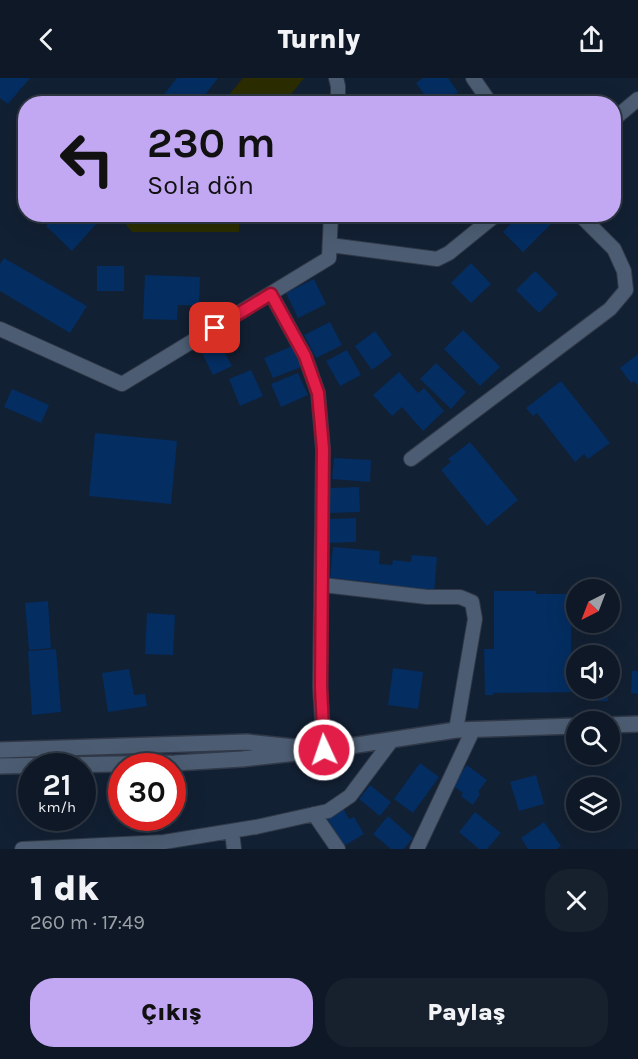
<!DOCTYPE html>
<html lang="tr">
<meta charset="utf-8">
<style>
:root{--surface:#0e1826;--page:#17212e;--text:#f1f3f6;--muted:#9ba0a7;--line:#2e3743;--accent:#c2a8f3}
body{margin:0;font-family:Karla,sans-serif;background:var(--page);color:var(--text);height:100vh;display:flex;flex-direction:column;font-size:22px;white-space:nowrap}
*{box-sizing:border-box;margin:0}
p{font-size:20px;color:var(--muted)}
.icon{flex:none;width:33px;height:33px;fill:none;stroke:currentColor;stroke-width:2;stroke-linecap:round;stroke-linejoin:round}
.map{position:relative;height:771px;overflow:hidden}
.panel{display:flex;flex-direction:column;background:var(--surface);flex:1}
.panel>*{flex:none}
.hud{position:absolute;left:18px;top:18px;width:603px;height:126px;border-radius:24px;box-shadow:0 6px 24px #0002,0 0 0 2px var(--line);background:#c2a8f3;color:#111;overflow:hidden}
.needle{width:39px;rotate:222deg}
.buttons{position:absolute;left:566px;top:501px;display:grid;gap:12px}
.buttons a{display:grid;place-items:center;width:54px;height:54px;border-radius:50%;background:var(--surface);box-shadow:0 6px 24px #0002,0 0 0 2px var(--line);font-size:30px}
.speed{position:absolute;left:18px;top:675px;display:flex;gap:12px;font-size:30px;font-weight:700;text-align:center}
.speed>*{display:grid;place-content:center;width:78px;height:78px;border-radius:50%;background:var(--surface);box-shadow:0 6px 24px #0002,0 0 0 2px var(--line);line-height:1}
.speed small{font-size:15px;font-weight:400}
.speed .limit{border:9px solid #d22;background:#fff;color:#111}
.pin{position:absolute;display:grid;place-items:center;width:51px;height:51px;color:#fff;margin:-26px;border-radius:12px;box-shadow:0 3px 9px #0006}
.me{position:absolute;width:66px;margin:-33px;rotate:357deg;stroke-linejoin:round;filter:drop-shadow(0 0 4px #0008)}
.turn{display:flex;align-items:center;gap:21px;height:126px;padding:0 30px;font-size:27px}
.turn .icon{width:78px;height:78px;stroke-width:2.5}
.turn b{display:block;font-size:42px;line-height:51px}
.round{display:grid;place-items:center;flex:none;width:63px;height:63px;border-radius:24px;background:var(--page)}
.headline{display:flex;align-items:center;justify-content:space-between;height:102px;padding:0 30px}
h1{font-size:36px;font-weight:800;line-height:45px}
.button{display:flex;gap:12px;margin-top:auto;padding:12px 30px}
.button a{flex:1;height:69px;border-radius:24px;background:var(--accent);color:#111;font-size:24px;font-weight:800;line-height:69px;text-align:center}
.button a+a{background:var(--page);color:var(--text)}
header{display:flex;justify-content:space-between;align-items:center;height:78px;padding:0 30px;background:var(--surface);font-size:27px;font-weight:800}
.map>svg:first-child{display:block}
</style>
<header><svg class="icon" aria-label="back" viewBox="0 0 24 24"><path d="M15 5l-7 7 7 7"/></svg>Turnly<svg class="icon" aria-label="share" viewBox="0 0 24 24"><path d="M12 15V3M7 8l5-5 5 5M5 13v7h14v-7"/></svg></header>
<div class="map">
<svg width="638" height="771" viewBox="0 0 638 771">
<rect width="100%" height="100%" fill="#122033"/>
<path fill="#2b2d01" d="M243,0H304L284,25H222Z
M130,137H240L239,154H132L124,144Z"/>
<path fill="#042d61" d="M0,0H30L8,26L0,20Z
M177,0H218L198,26H156Z
M423,0H448L458,14L442,26H431L416,5Z
M57,136H105L72,173L46,148Z
M520,136H552L556,141L523,174L503,154Z
M4,180L87,228L70,255L0,213V186Z
M471,185L491,206L471,225L451,205Z
M97,188H124V213H97Z
M535,193L558,216L539,235L516,212Z
M145,197L200,199L199,228L178,227L177,242L143,241Z
M314,201L326,226L298,240L286,215Z
M330,244L342,267L316,280L304,257Z
M463,252L500,289L480,308L444,271Z
M375,253L392,277L372,292L355,268Z
M234,256L240,268L225,275L232,288L213,297L201,273Z
M292,268L301,289L273,300L264,280Z
M347,272L361,297L340,308L326,283Z
M638,276V308L634,303L631,305L620,290Z
M436,285L466,314L451,331L420,301Z
M251,292L263,318L240,328L229,301Z
M399,294L418,315L424,310L444,333L423,353L402,329L392,338L373,317Z
M298,295L308,317L281,329L271,306Z
M561,303L610,365L588,381L584,376L575,384L537,335L533,338L526,330Z
M12,311L49,327L41,345L4,329Z
M95,355L177,363L171,426L89,418Z
M470,364L518,422L487,448L441,392L451,384L448,381Z
M334,380L371,382L370,404L332,401Z
M359,409L360,434L330,435V410Z
M356,440V464L329,465V441Z
M333,469L380,473L379,486L392,487L393,482L411,484L412,477L437,479L434,515L380,510V505L330,500Z
M494,513H536V516H571V585H576V610H608V623H596V614L493,615V617H485L484,571H494Z
M48,523L51,570L29,572L25,525Z
M147,535L175,537L173,577L145,576Z
M56,571L61,634L32,637L28,573Z
M393,590L423,594L418,631L388,627Z
M129,591L134,617L145,616L147,628L108,634L102,595Z
M632,593H638V616L631,615Z
M420,685L439,699L413,735L394,721Z
M467,687L487,702L478,714L480,716L473,727L461,718L463,715L452,707Z
M536,697L544,726L519,733L510,704Z
M370,707L391,724L380,738L359,721Z
M343,730L349,741L354,739L364,756L344,768L327,740Z
M475,734L501,755L487,771H479L459,754Z
M388,738L413,760L404,771H391L373,756Z
M544,744L561,768L557,771H528L521,760Z"/>
<g fill="none" stroke-linecap="round" stroke-linejoin="round">
<g stroke="#313949" stroke-width="16">
<path id="street" d="M336,0L338,8V26
M473,0L491,26
M614,41L638,21
M330,167L437,181L449,175L497,136
M271,216L305,278L318,315L323,371L320,609L324,672
M0,251L122,306L329,180L331,136
M411,381L610,231L626,212L624,193L614,171L579,136
M323,507L427,519H460L472,524L475,541L456,652
M314,736L338,771
M232,753L234,771
M22,771L164,764L256,749L328,733L350,718L392,662
M417,771L473,652"/>
</g>
<g stroke="#313949" stroke-width="18">
<path id="secondary" d="M609,647L638,646
M0,672L247,664L294,669
M0,688L175,685L242,681L324,672L456,652L576,648"/>
</g>
<use href="#street" stroke="#4c5d73" stroke-width="14"/>
<use href="#secondary" stroke="#4c5d73" stroke-width="15"/>
</g>
<g fill="none" stroke-linecap="round" stroke-linejoin="round">
<g stroke="#92132f" stroke-width="15">
<path id="route" d="M215,250L271,216L305,278L318,315L323,371L321,609L324,672"/>
</g>
<use href="#route" stroke="#e11d48" stroke-width="10"/>
</g>
</svg>
<div class="buttons">
<a><svg class="needle" viewBox="-14 -14 28 28"><path d="M0-13l5 13h-10z" fill="#e53935"/><path d="M0 13l5-13h-10z" fill="#9ba0a7"/></svg></a>
<a><svg class="icon" aria-label="sound" viewBox="0 0 24 24"><path d="M4 9h4l5-4v14l-5-4H4zM17 9q2 3 0 6"/></svg></a>
<a><svg class="icon" aria-label="search" viewBox="0 0 24 24"><circle cx="10" cy="10" r="6"/><path d="M15 15l6 6"/></svg></a>
<a><svg class="icon" aria-label="layers" viewBox="0 0 24 24"><path d="M12 4l9 5-9 5-9-5zM3 14l9 5 9-5"/></svg></a>
</div>
<div class="speed"><div>21<small>km/h</small></div><div class="limit">30</div></div>
<div class="pin" style="left:215px;top:250px;background:#d93025"><svg class="icon" aria-label="arrive" viewBox="0 0 24 24"><path d="M6 21V4h12l-3 4 3 4H6"/></svg></div>
<svg class="me" style="left:324px;top:672px" viewBox="-20 -20 40 40"><circle r="17" fill="#e11d48" stroke="#fff" stroke-width="3"/><path d="M0-11L8 9 0 5-8 9z" fill="#fff"/></svg>
<div class="hud">
<div class="turn"><svg class="icon" aria-label="left" viewBox="0 0 24 24"><path d="M17 20v-9H6M10 6l-5 5 5 5"/></svg><div><b>230 m</b>Sola dön</div></div>
</div>
</div>
<section class="panel">
<div class="headline"><div><h1>1 dk</h1><p>260 m · 17:49</p></div><a class="round"><svg class="icon" aria-label="close" viewBox="0 0 24 24"><path d="M6 6l12 12M18 6L6 18"/></svg></a></div>
<div class="button"><a>Çıkış</a><a>Paylaş</a></div>
</section>
